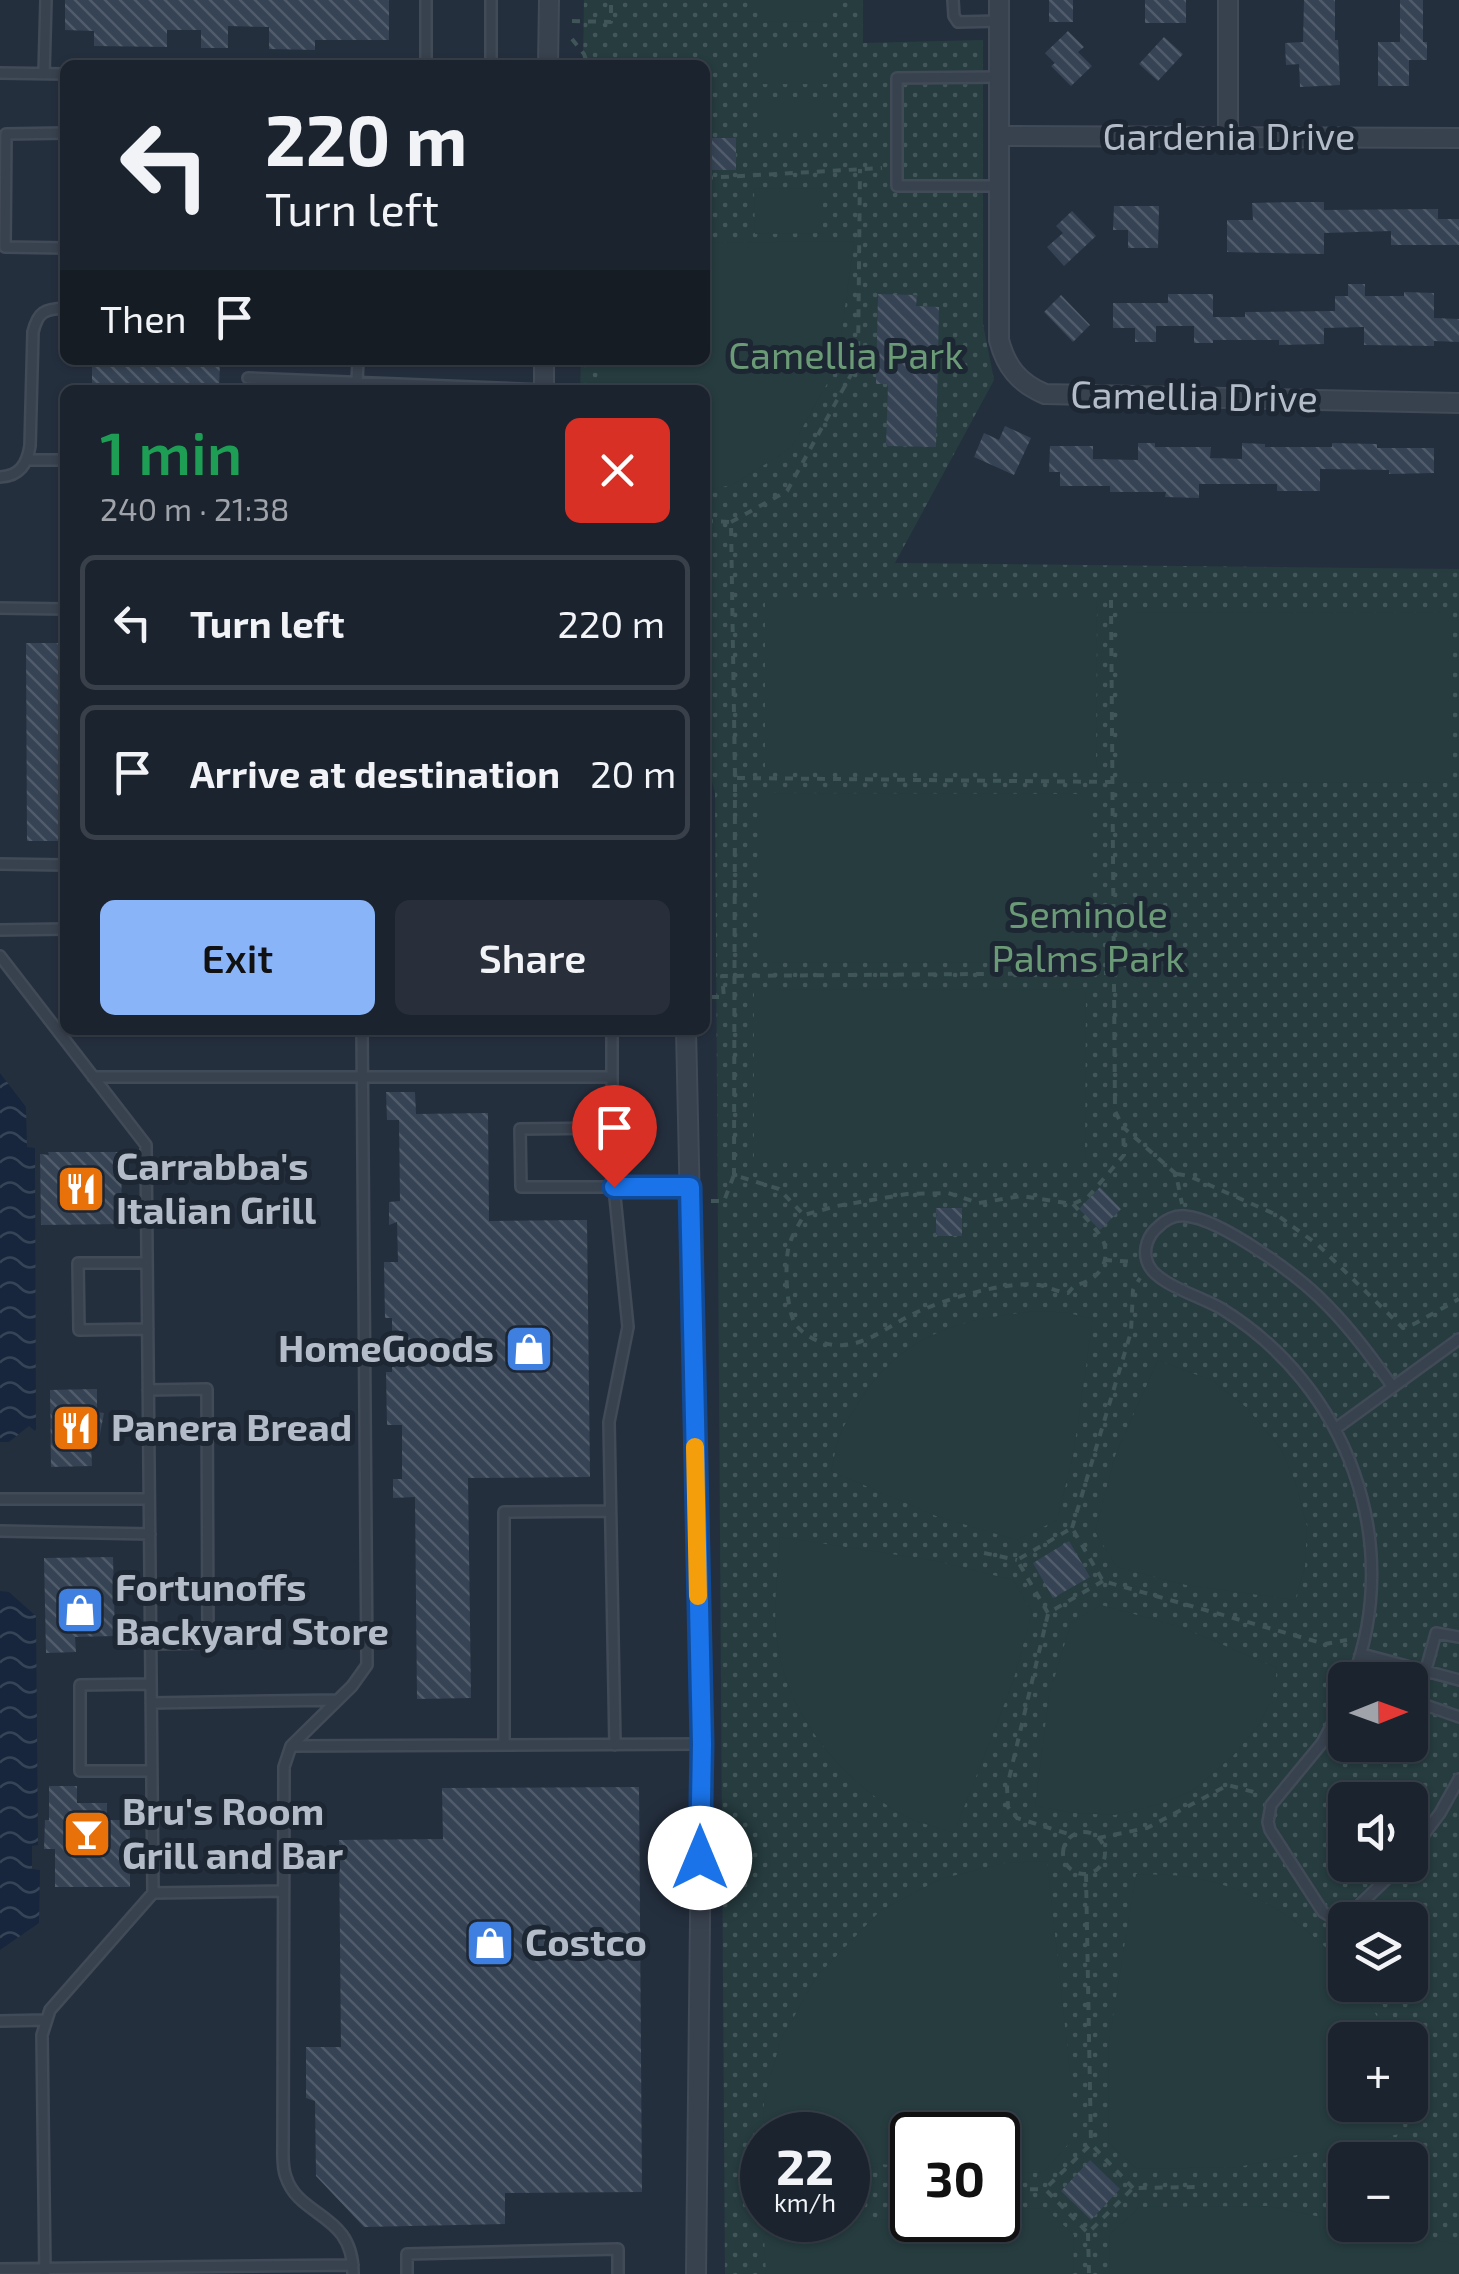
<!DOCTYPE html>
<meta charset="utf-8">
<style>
:root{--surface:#1b232e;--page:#282f3a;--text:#f1f3f6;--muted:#a0a4aa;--line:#39404a;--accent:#8ab4f8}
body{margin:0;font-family:"Exo 2",sans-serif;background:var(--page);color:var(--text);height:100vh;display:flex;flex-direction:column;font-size:38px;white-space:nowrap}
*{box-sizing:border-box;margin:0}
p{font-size:32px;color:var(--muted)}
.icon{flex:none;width:55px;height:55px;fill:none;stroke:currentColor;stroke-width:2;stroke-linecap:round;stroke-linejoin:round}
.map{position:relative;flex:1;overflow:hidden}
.panel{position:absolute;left:60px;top:385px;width:650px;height:650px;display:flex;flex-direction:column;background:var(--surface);border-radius:15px;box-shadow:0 2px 8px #0004,0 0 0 2px var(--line)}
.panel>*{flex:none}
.guide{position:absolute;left:60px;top:60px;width:650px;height:305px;border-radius:15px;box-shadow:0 2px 8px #0004,0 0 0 2px var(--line);background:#1b232e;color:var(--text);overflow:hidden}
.needle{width:65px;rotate:89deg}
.buttons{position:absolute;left:1328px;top:1662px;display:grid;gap:20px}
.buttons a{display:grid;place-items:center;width:100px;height:100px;border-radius:15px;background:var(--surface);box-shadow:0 2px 8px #0004,0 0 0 2px var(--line);font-size:50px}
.speed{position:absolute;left:740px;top:2112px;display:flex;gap:20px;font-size:50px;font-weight:700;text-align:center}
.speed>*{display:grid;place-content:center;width:130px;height:130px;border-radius:50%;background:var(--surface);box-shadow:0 2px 8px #0004,0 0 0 2px var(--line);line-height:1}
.speed small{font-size:25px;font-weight:400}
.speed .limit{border:5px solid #111;border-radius:15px;background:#fff;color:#111}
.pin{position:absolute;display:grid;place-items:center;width:85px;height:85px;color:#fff;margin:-102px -42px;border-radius:50% 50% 50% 0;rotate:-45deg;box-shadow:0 0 10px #0007}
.pin .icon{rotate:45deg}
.me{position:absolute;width:110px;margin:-55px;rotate:0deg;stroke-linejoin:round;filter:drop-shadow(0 0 8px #0008)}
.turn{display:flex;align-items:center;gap:35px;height:210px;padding:0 40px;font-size:45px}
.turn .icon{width:130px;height:130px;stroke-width:2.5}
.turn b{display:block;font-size:70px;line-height:85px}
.then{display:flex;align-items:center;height:95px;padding:0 40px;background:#0003;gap:20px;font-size:38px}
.round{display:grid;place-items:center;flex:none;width:105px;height:105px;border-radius:15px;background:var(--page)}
.summary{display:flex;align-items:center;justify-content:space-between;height:170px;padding:0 40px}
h1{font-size:60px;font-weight:600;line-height:75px;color:#1e9e55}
.action{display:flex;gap:20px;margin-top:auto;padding:20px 40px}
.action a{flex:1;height:115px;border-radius:15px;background:var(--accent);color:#111;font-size:40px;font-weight:600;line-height:115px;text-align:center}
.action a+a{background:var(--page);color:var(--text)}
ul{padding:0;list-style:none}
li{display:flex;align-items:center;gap:30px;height:135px;margin:0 20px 15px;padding:0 20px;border:5px solid var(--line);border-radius:15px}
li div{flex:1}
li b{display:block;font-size:38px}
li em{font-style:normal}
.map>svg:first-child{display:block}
</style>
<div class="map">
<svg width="1459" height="2274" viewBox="0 0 1459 2274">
<defs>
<pattern id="park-dots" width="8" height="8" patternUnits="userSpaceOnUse" patternTransform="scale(2.5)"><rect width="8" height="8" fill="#263c3f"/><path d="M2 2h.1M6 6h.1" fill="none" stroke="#435659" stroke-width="1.8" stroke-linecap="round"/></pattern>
<pattern id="water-waves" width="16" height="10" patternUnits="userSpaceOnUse" patternTransform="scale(2.5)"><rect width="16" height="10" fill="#17263c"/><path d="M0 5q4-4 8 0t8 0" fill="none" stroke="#364457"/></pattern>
<pattern id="building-back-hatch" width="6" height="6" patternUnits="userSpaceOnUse" patternTransform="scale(2.5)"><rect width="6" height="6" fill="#364354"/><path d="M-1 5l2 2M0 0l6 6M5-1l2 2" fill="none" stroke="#515c6b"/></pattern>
</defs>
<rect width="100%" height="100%" fill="#242f3e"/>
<path fill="url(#park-dots)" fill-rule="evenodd" d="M584,0H863V43L983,40V324L994,380L895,563L1459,569V2274H725L715,793L705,756V390H580L581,360H705V65H583ZM1345,1680H1410V1745H1345ZM1345,1800H1410V1865H1345ZM1345,1920H1410V1985H1345ZM1345,2040H1410V2105H1345ZM762,2135H848V2220H762ZM912,2135H998V2220H912ZM1345,2160H1410V2225H1345Z"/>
<path fill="#263c3f" d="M760,0H832V21L760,22Z
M759,50H831V84H759Z
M760,97H832V131H760Z
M823,188V233L755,234L754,189Z
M854,241L837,366L791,448L732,485L705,490V390H599V360H705V243Z
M765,600H1097L1096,770H765Z
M1121,612L1453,613V783L1121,782Z
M759,793L1091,794V963L759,962Z
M754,989L1086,990L1085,1159H754Z
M1039,1311L1068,1313L1093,1319L1073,1456L1057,1520L1017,1540L936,1516L831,1471C834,1459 836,1445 841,1433C844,1424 851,1415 856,1407C899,1334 960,1318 1039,1311Z
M1158,1360L1213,1381L1247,1408L1281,1449L1295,1481L1307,1526L1305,1567L1295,1600L1186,1585L1117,1567L1095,1532L1115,1456Z
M780,1537L937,1561L1013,1580L1032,1612L1013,1682L954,1833C937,1827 918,1823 903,1815C843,1781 793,1721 779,1653C771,1615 778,1574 780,1537Z
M1101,1605L1181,1627L1277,1668L1274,1692L1260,1723L1233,1756L1192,1791L1160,1804L1115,1815L1074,1813L1035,1806L1049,1696L1071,1623Z
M1047,1861L1070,2072V2142L1044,2172L998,2173V2135H912V2167L848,2161V2135H763L764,2101L780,2042L816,1977L880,1911L940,1879L1005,1863Z
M1136,1874C1157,1875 1179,1874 1199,1879C1260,1891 1304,1923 1345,1967V1985H1359L1384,2029L1387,2040H1345V2105H1401L1404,2133L1238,2167L1137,2169L1108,2142L1109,2041Z
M1267,2206L1345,2222V2225H1361L1459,2245V2274H1110L1109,2235L1140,2207Z
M1045,2208L1074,2235L1073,2274H766L764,2234L912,2216V2220H998V2209Z"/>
<path fill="url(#water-waves)" d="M0,1073L26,1107L27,1147L35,1148L36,1429L35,1431L29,1426L9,1442H0Z
M0,1591L9,1592L36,1616L38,1845L32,1846V1869L40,1870L39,1923L0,1950Z"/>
<path fill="url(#building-back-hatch)" d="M65,0H389V40H315V50L269,49V27L228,26V48H201V30H167V47L94,46V31L65,30Z
M1049,0H1073V22H1049Z
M1145,0H1186V23H1145Z
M1304,0H1335V40H1338L1340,85L1300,87L1299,64L1286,65L1285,43L1303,42Z
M1400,0H1423V42H1427V60H1409V86H1378V42H1400Z
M1068,31L1084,47L1078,52L1092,66L1071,86L1051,66L1055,63L1045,53Z
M1164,37L1183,54L1158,81L1139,64Z
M706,138H736V170H706Z
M1299,202H1324V210L1438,209V219H1459V245H1391V231L1324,233V254L1227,252V220H1253L1252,203Z
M1114,206H1159L1158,248H1128V230H1113Z
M1072,211L1096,236L1064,266L1047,247L1063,233L1056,226Z
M1348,284H1365V296H1404V292L1434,293V318L1459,319V342L1434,341V346L1364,345V327L1324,328V344L1279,345V340H1213V343H1194V326H1156V342H1135V328H1113V303H1168V294H1213V317H1245V312L1335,311V296H1348Z
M878,294L917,295L916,306L939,307L936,447L886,446L888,384H876Z
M1061,295L1090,325L1073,342L1044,312Z
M92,360H220L219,390H92Z
M1005,426L1031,438L1014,475L974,457L984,433L999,440Z
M1138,443H1155V447H1211L1210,458L1242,459V443L1265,444V447H1332V443L1377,444V448H1434V473L1389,474V470L1320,469V491H1277V484H1199V498L1165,497L1166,492H1110V486H1060V472H1049L1050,446H1093V459L1138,460Z
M26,643H65V841H27Z
M386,1092H415L416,1114L488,1113L489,1221L587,1220L590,1477L468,1478L471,1698L417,1699L415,1497L393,1498V1479H402V1425H387L386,1372H392V1318H385L384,1262H398L397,1222L389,1225V1202L400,1201L399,1120H387Z
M48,1152H121L122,1224L41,1225L40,1154L49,1155Z
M1100,1187L1121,1209L1100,1230L1079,1209Z
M936,1208H962V1236H936Z
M97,1389V1412L104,1413L98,1444H91L92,1466L51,1467L50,1390Z
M1069,1541L1090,1577L1053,1598L1033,1563Z
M113,1557L115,1636L75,1637L76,1652L46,1653L44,1558Z
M49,1786H77V1803H107V1820H130V1887H55V1849H44L45,1820H49Z
M639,1787L642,2192L505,2193V2224L364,2227L316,2176L315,2101L306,2098V2047H341L339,1840L443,1839L442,1788Z
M1090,2160L1120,2189L1091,2220L1061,2191Z"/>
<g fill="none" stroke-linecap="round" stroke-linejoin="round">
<g stroke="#414a57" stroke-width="14">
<path id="lane" d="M953,0L954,16L958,22L999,21
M426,65V0
M491,65V0
M0,73L65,74
M44,74L46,0
M65,133L6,134L5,247L65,248
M999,186H897V78L999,77
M248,378L544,390
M357,382L358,360
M27,460H65
M0,477C20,476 27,464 30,446L33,332C38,312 44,309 65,308
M0,608L65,609
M0,864L65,865
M0,930L65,929
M0,956L146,1145L153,1893L50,2010L42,2035L45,2274
M93,1077H612V1030
M612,1077L614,1187L628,1327L609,1422L615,1745
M613,1128L520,1129L521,1187H689
M147,1263H78L79,1330L148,1329
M148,1390L207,1389L208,1643L151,1644
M1335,1429L1459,1339
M0,1499H149
M0,1531L150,1534
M1459,1637L1436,1633L1417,1702L1459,1717
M1362,1654L1459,1680
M1352,1680C1405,1542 1347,1386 1222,1309C1203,1297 1153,1284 1147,1261C1143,1249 1148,1235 1158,1227C1165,1220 1175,1215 1185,1216C1222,1219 1300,1277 1326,1304C1351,1329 1372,1358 1393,1387
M151,1684L80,1685V1771H152
M1345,1700L1322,1743L1271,1805L1268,1822L1270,1830L1323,1912L1338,1921L1346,1918L1401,1865
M151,1703L338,1700
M504,1745V1512L610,1511
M291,1746L702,1744
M1410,1853L1440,1813L1459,1779
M153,1893L283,1891
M0,2021L46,2020
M0,2269L353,2265
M353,2274C354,2213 299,2218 286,2177C282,2167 283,2155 283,2145L284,1767L291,1746L352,1686L367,1665L362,1030
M407,2274V2254L618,2249V2274"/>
</g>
<g stroke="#414a57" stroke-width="22">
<path id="street" d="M999,0V340C1006,367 1019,383 1045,394L1459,403
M548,65L549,0
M999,136L1459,138
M1228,137V0
M544,390V360
M686,1030L702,1744L696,2274"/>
</g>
<path stroke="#3f5557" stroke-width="4" stroke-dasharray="8 8" stroke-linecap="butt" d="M572,21L611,22V0
M572,39L584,54L588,65
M705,178L882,168
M705,521L731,522L735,778L734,1175
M731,522L787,491L858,362L860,169
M1111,600L1115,1111L1123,1127L1176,1174L1182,1204
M737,778L1112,782
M711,997H724L722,976L1114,973
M1177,1174L1189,1176L1277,1215L1318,1245L1403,1328L1414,1324L1459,1299
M711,1201H724L734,1175L779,1189L804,1215
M1073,1204C1081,1213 1101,1233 1104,1243C1111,1265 1095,1282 1075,1285L1068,1293C1058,1292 1049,1287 1039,1285C1007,1280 942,1300 913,1314C890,1325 870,1343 844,1345C827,1347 806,1338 796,1325C786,1311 785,1267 788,1250C790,1238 798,1226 804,1215L837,1206L907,1194L948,1193L979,1203L1021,1196L1073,1204L1088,1197L1124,1155L1123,1127
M1104,1260L1134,1262
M1072,1528L1131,1332L1133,1290L1140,1278
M984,1553L1017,1560
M1103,1581L1048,1613L1017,1560L1072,1528L1103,1581L1325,1644L1347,1640
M1048,1614L1007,1787L1008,1807L1017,1818L1072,1835
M1063 1853a21 21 0 1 1 42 0a21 21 0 1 1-42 0Z
M1098,1838L1147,1828L1228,1785L1261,1794
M1086,1874L1091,2144
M1133,2188L1091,2144L1045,2189L1088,2233L1133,2188L1200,2187
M998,2190L1045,2189
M1088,2233L1089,2274"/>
<use href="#lane" stroke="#38414e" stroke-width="9"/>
<use href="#street" stroke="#38414e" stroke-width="18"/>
</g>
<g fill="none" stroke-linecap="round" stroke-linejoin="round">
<g stroke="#114b97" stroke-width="25">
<path id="route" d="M614,1187H690L702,1744L700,1858"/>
</g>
<use href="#route" stroke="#1a73e8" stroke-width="18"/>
<path stroke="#f59e0b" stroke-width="18" d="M695,1447L698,1596"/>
</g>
<defs>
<g id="restaurant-square" transform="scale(2.5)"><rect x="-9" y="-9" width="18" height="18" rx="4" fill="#e8710a" stroke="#1d2633"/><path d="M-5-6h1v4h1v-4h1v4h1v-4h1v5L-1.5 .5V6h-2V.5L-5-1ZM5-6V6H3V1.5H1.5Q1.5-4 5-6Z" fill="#fff"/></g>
<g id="shop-square" transform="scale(2.5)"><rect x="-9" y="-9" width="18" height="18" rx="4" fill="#3f7fe0" stroke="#1d2633"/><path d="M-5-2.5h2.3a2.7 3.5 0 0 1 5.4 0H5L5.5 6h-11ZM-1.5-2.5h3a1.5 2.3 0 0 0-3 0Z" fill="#fff"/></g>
<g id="bar-square" transform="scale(2.5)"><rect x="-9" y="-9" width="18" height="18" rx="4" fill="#e8710a" stroke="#1d2633"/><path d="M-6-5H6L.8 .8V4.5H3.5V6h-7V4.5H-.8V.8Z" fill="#fff"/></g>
</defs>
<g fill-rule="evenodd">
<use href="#restaurant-square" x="81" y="1189"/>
<use href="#shop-square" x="529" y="1349"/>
<use href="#restaurant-square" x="76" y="1428"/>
<use href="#shop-square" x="80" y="1610"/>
<use href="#bar-square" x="87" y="1834"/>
<use href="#shop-square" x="490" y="1943"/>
</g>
<g text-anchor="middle" stroke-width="10" stroke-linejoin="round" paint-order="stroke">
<g font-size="38" fill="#b4bcc9" stroke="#1d2633">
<text x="1229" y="150">Gardenia Drive</text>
<text transform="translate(1194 397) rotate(1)" y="13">Camellia Drive</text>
</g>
<g font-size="38" fill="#6b9a76" stroke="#1d2633">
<text x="846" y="369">Camellia Park</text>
<text x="1088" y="928">Seminole<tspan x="1088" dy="44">Palms Park</tspan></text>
</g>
<g font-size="38" font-weight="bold" fill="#b4bcc9" stroke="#1d2633" text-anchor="start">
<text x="116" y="1180">Carrabba's<tspan x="116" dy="44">Italian Grill</tspan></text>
<text x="494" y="1362" text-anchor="end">HomeGoods</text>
<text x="111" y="1441">Panera Bread</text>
<text x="115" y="1601">Fortunoffs<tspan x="115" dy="44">Backyard Store</tspan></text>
<text x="122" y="1825">Bru's Room<tspan x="122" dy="44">Grill and Bar</tspan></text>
<text x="525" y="1956">Costco</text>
</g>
</g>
</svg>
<div class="buttons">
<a><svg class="needle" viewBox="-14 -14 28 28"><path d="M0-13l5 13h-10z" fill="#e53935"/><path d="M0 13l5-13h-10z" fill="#a0a4aa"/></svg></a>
<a><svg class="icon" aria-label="sound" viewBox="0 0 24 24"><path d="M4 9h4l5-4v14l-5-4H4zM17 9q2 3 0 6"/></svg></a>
<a><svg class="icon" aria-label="layers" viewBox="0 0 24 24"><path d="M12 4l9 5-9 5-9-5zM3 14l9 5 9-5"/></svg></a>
<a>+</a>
<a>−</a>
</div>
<div class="speed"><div>22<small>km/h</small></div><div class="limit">30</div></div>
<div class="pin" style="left:614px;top:1187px;background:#d93025"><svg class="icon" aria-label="arrive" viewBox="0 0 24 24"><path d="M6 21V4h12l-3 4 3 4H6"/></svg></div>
<svg class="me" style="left:700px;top:1858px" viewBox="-20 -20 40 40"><circle r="19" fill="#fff"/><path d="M0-13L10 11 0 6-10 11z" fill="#1a73e8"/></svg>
<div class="guide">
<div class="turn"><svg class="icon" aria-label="left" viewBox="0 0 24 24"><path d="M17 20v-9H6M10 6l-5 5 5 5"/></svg><div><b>220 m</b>Turn left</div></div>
<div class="then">Then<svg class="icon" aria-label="arrive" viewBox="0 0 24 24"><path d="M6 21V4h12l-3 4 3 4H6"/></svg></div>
</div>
<section class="panel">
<div class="summary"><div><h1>1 min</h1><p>240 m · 21:38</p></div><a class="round" style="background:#d93025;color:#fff"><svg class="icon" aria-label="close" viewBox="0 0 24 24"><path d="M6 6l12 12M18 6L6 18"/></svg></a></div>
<ul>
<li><svg class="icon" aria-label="left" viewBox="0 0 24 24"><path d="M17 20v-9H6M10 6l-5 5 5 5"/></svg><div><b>Turn left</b></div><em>220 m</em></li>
<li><svg class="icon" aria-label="arrive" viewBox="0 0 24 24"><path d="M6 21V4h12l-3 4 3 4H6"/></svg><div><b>Arrive at destination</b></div><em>20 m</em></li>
</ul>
<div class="action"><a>Exit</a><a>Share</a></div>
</section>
</div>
